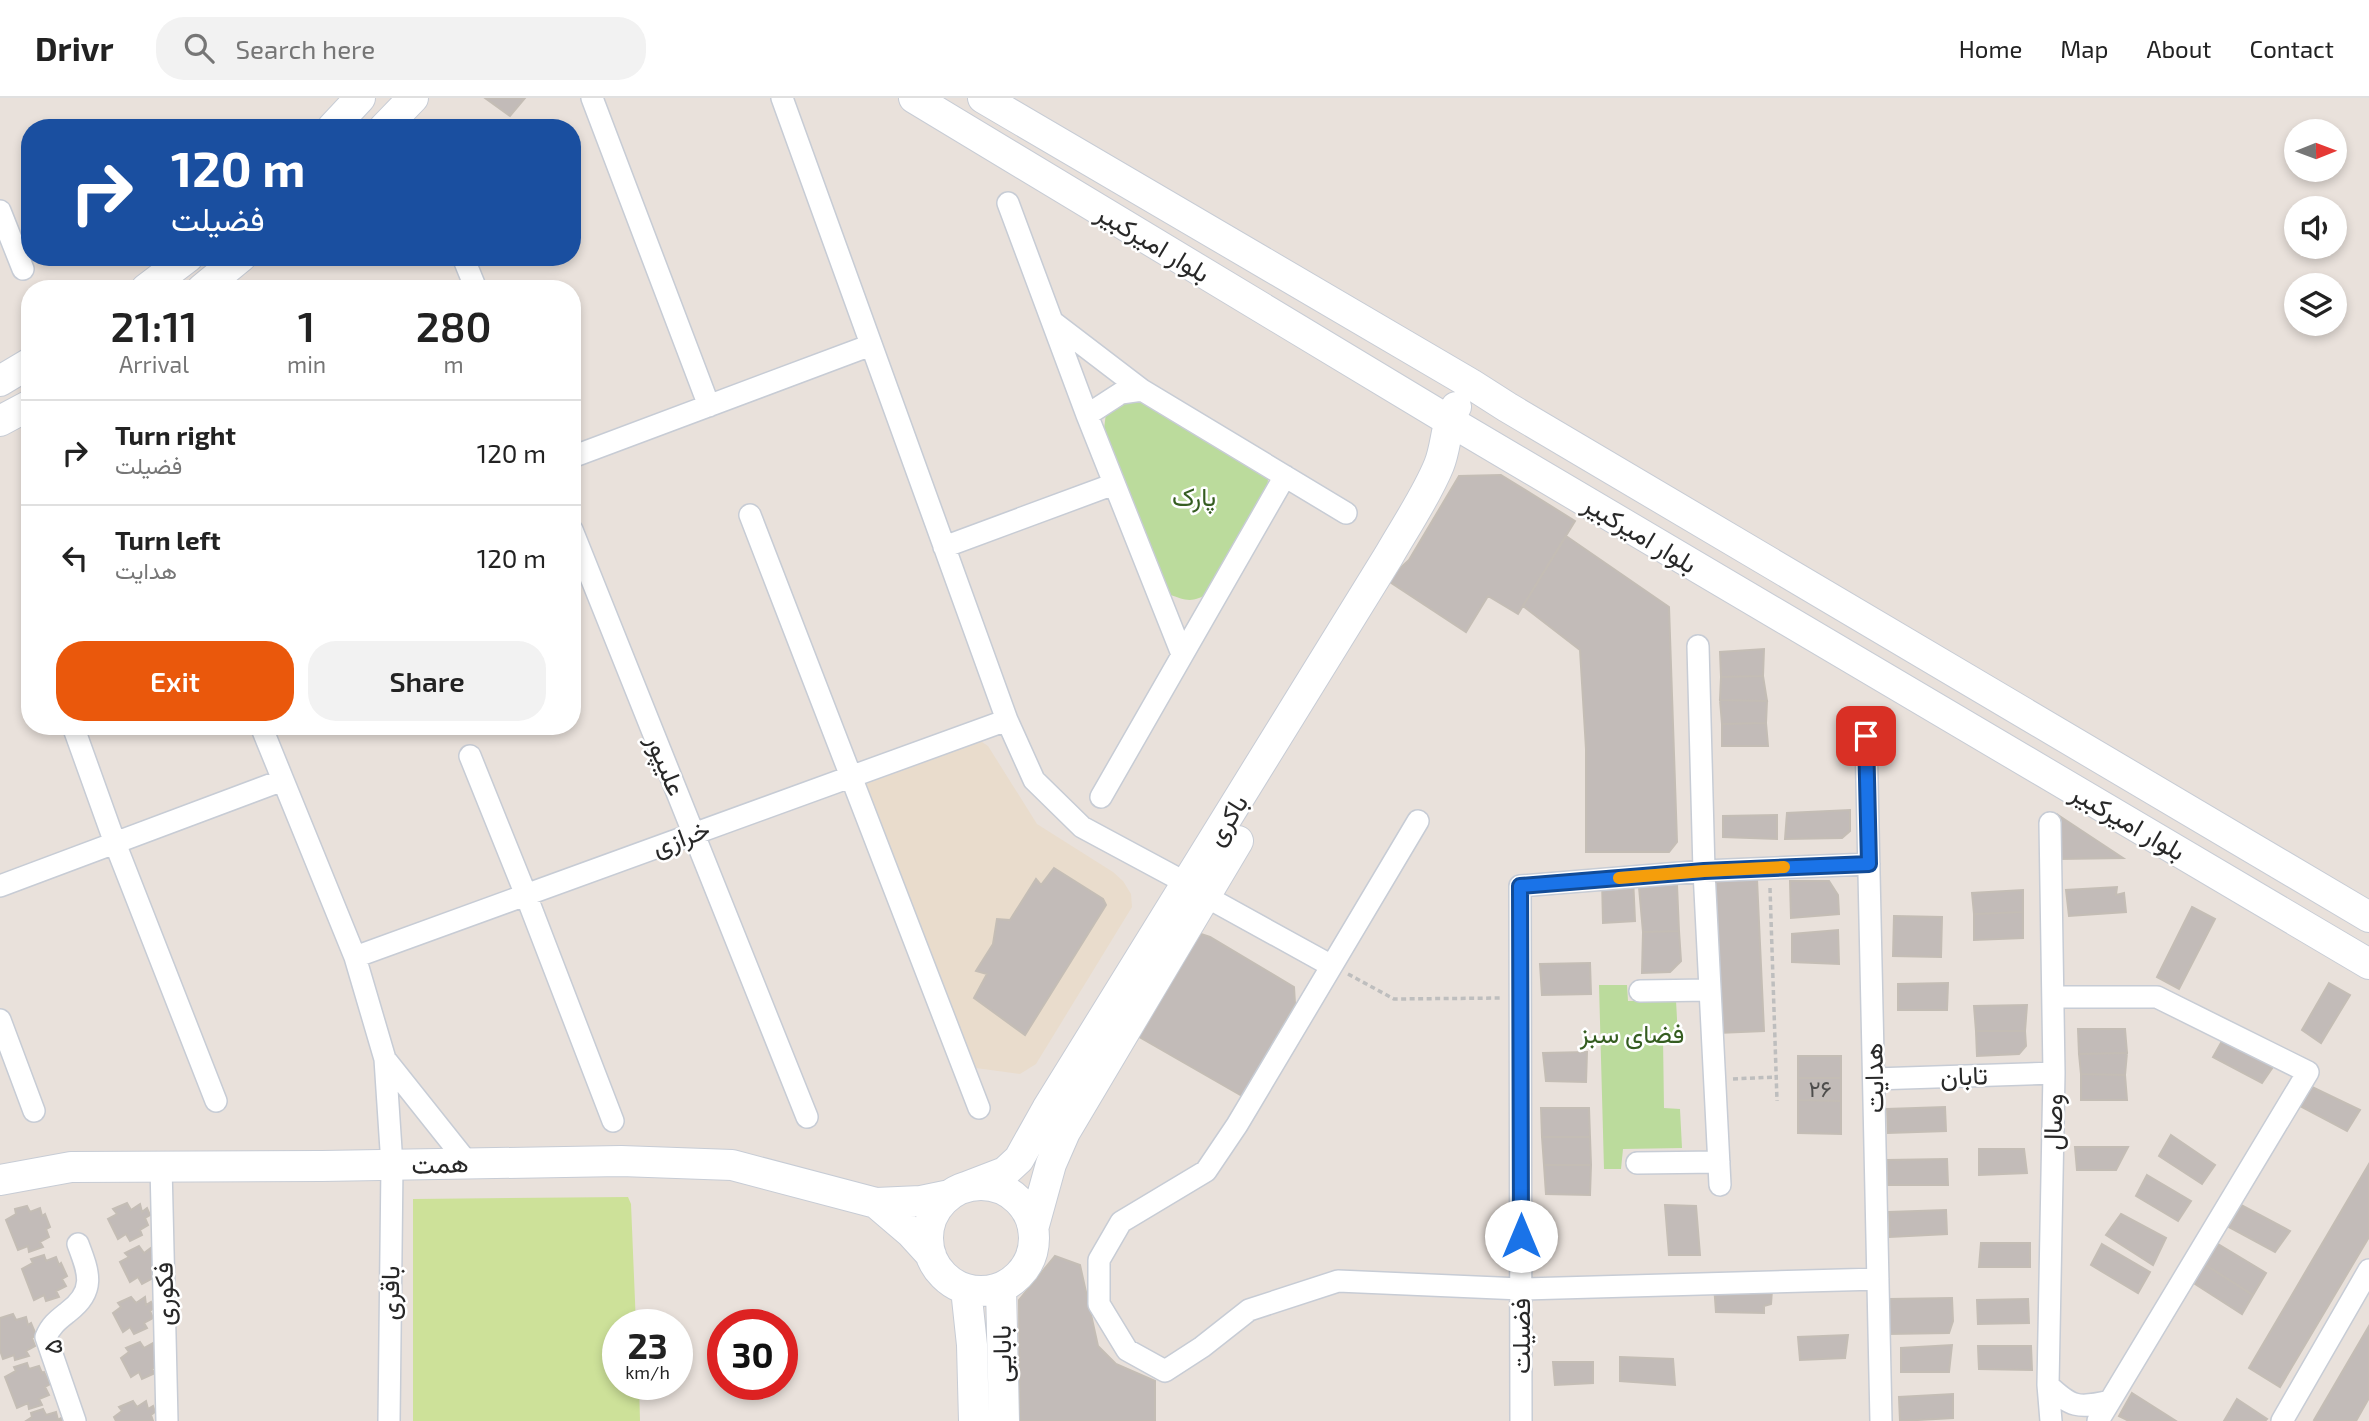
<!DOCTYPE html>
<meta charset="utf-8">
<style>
:root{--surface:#fff;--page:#f2f2f2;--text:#222;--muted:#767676;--line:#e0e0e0;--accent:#ea580c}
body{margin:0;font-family:"Exo 2",Vazirmatn,sans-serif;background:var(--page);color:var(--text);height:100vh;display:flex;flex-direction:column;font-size:26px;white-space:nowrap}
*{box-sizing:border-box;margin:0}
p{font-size:23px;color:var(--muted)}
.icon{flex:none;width:38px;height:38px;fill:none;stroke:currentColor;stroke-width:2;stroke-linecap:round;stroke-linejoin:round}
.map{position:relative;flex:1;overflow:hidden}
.details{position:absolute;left:21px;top:182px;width:560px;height:455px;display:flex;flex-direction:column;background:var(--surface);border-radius:28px;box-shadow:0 4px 10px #0003}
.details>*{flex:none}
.hud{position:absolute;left:21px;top:21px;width:560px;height:147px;border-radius:28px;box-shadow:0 4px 10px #0003;background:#1a4fa0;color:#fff;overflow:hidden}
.needle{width:46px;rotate:89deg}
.buttons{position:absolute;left:2284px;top:21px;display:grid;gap:14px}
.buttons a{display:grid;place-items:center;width:63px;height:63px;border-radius:50%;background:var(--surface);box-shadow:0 4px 10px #0003;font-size:35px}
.speed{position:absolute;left:602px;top:1211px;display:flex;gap:14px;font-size:35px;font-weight:700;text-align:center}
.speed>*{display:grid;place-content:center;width:91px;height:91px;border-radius:50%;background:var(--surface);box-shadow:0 4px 10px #0003;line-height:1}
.speed small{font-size:18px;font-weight:400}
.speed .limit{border:10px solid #d22;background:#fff;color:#111}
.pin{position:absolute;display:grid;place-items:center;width:60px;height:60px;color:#fff;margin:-30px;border-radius:14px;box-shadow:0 4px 10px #0006}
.me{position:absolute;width:77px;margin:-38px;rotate:0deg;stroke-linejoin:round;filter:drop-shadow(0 0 5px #0008)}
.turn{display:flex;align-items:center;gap:24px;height:147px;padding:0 35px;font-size:32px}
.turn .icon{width:91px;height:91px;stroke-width:2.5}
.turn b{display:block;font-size:49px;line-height:60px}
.eta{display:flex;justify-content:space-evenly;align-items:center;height:119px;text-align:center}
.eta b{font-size:42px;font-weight:600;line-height:49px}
.action{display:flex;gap:14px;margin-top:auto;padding:14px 35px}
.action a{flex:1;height:80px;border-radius:28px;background:var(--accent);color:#fff;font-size:28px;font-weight:600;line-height:80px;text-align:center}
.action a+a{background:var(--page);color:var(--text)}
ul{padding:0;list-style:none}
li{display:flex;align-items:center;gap:21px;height:105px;padding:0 35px;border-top:2px solid var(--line)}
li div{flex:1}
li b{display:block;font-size:26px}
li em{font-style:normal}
header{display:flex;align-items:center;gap:42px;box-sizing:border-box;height:98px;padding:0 35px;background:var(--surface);border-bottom:2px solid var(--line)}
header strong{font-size:33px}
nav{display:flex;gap:38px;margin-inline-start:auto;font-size:24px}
.search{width:490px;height:63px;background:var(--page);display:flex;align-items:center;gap:18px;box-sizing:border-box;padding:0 24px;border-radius:28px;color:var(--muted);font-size:26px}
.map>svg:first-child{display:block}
</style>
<header>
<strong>Drivr</strong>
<div class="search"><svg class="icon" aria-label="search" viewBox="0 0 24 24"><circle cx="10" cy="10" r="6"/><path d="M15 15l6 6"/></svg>Search here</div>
<nav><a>Home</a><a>Map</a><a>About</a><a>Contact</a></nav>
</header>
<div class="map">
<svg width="2369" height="1323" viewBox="0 0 2369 1323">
<rect width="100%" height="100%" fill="#e9e1db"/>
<path fill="#e9dccc" d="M976,640L988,648L1037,726L1113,774L1123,783L1131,796L1132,809L1036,966L1020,976L976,970L862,687L867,673Z"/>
<path fill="#bbdb9c" d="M1128,294L1262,370L1268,381L1267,392L1208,495C1192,506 1185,502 1168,496L1104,331L1106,315Z
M1599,887H1627L1628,903L1676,902L1678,940H1663L1664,1010L1680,1011L1682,1050L1623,1051L1621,1071H1604Z"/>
<path fill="#cde199" d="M628,1099L631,1106L636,1227H618V1286H639L640,1323H413V1101Z"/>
<path fill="#c2bbb8" stroke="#c4bdb5" stroke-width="2" d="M485,0H525L510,18Z
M1501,377L1575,423L1518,516L1488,498L1466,534L1387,482L1409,462L1459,378Z
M1566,438L1669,509L1677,744L1669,754H1586V651L1580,552L1523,508Z
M1764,551L1763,578L1721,579L1720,554Z
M1763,578L1767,603L1720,602L1721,579Z
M1720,602L1767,603L1766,625L1722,626Z
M1766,625L1768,648H1722V626Z
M1850,712V733L1842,740L1785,741L1787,715Z
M1777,717V741L1723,739V718Z
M2058,717L2123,760L2059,761Z
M1054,770L1103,801L1106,807L1025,937L974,900L987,876L976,873L993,846L997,821L1010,822L1036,781L1041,787Z
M1669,776L1677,787L1679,833L1643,834L1638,778Z
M1633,779L1635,823L1603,825L1602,781Z
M1757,781L1764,933L1718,935L1711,783Z
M1790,783H1829L1838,797L1839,816L1791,820Z
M2117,789L2116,797L2124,795L2126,814L2069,818L2066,792Z
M2023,792V814L1974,816L1972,795Z
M2192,809L2215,821L2179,891L2157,879Z
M2023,814V840L1974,842V816Z
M1894,818L1942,819L1941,859L1893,858Z
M1838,832L1839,866L1792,864V836Z
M1679,833L1681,863L1670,874L1642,875L1643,834Z
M1201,836L1210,839L1294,889L1295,906L1242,998L1127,932L1181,839Z
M1590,865L1591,896L1542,897L1540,866Z
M1948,885L1947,912H1898V886Z
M2329,885L2350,897L2321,945L2302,932Z
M2027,907L2025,933H1976L1974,908Z
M2078,931H2125L2127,955L2079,956Z
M1976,933H2025L2026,948L2019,956L1977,958Z
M2227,934L2277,963L2262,985L2213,959Z
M1587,954L1586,984L1546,983L1543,955Z
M2127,955L2125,977L2081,976L2079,956Z
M1798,958H1841V980H1798Z
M2081,976L2125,977L2127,1002H2081Z
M1798,980H1841V1003L1798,1002Z
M2312,989L2360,1012L2347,1033L2298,1007Z
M1798,1002L1841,1003V1036L1798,1035Z
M1945,1009L1946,1033L1888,1035L1887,1011Z
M1541,1010H1589L1590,1039H1542Z
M2171,1037L2215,1067L2202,1086L2159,1058Z
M1542,1039H1590L1591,1067H1544Z
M2075,1049H2128L2116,1072H2077Z
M1979,1051H2024L2027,1075L1979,1077Z
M1947,1061L1948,1087H1888L1887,1062Z
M2369,1066V1139L2280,1289L2249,1270Z
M1544,1067H1591L1590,1097L1546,1096Z
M2147,1077L2191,1103L2178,1123L2136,1098Z
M127,1105L131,1112L140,1106L142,1114L147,1110L150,1117L145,1120L148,1127L140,1132L142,1137L130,1143L126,1136L118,1141L108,1121L117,1116L113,1111Z
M1665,1107L1696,1108L1700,1157H1669Z
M2241,1107L2290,1133L2275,1154L2229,1129Z
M27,1108L30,1114L40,1110L42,1118L45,1116L50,1129L46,1131L49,1139L40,1144L43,1149L29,1154L28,1148L18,1152L6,1122L16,1116L15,1111Z
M1946,1112L1947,1136L1890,1139L1889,1114Z
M2121,1116L2166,1140L2153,1167L2106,1137Z
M1981,1145H2030V1169H1979Z
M2102,1146L2150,1174L2138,1195L2091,1167Z
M2218,1146L2266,1175L2253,1197L2204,1166Z
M139,1148L144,1155L152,1149L160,1170L152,1175L155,1179L142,1186L138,1179L130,1184L120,1164L129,1159L125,1155Z
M44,1157L46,1163L56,1159L59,1167L61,1165L67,1178L62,1181L66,1188L56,1193L59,1199L46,1203L44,1197L34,1202L22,1171L33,1165L31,1161Z
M1055,1158L1080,1167L1098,1248L1116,1266L1155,1283V1323H1020L1019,1202Z
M2204,1166L2253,1197L2242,1216L2192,1184Z
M1714,1186L1772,1192L1771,1206L1764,1208V1215L1716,1214Z
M131,1199L136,1205L145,1199L146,1207L151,1204L154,1210L150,1213L153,1220L144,1225L147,1230L134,1236L130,1229L123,1234L113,1215L121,1209L118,1205Z
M1952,1200L1953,1223L1949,1235L1888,1236L1890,1201Z
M2028,1201L2029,1225L1978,1226L1977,1202Z
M13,1216L16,1222L26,1219L28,1227L31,1225L36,1237L32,1240L35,1248L26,1253L29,1258L15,1262L14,1257L3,1261L0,1252V1220Z
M2369,1228V1300L2356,1323H2316L2314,1322Z
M1848,1237L1845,1260L1800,1262L1798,1239Z
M140,1244L144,1250L153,1245L154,1252L160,1249L161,1266L152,1271L155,1275L142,1281L139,1274L131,1279L121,1260L129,1254L126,1250Z
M1952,1247L1949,1274H1901V1250Z
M1978,1248H2031L2032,1272L1979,1271Z
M1620,1259L1673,1261L1675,1287L1620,1283Z
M1553,1264H1593V1285L1555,1287Z
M27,1265L29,1271L39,1268L42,1275L44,1274L50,1286L45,1289L49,1297L39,1301L42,1307L29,1311L28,1305L17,1310L5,1279L16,1273L14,1269Z
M2132,1295L2176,1323H2129L2119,1318Z
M1953,1296V1320L1900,1323L1899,1299Z
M2237,1301L2267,1321L2265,1323H2224Z
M133,1303L137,1309L146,1303L148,1311L153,1308L155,1314L151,1317L153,1323H116L114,1319L122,1313L119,1309Z
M43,1311L46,1317L56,1314L58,1322L61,1320L62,1323H26L32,1319L31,1315Z"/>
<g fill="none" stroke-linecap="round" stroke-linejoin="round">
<g stroke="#c7ccd5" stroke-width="24">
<path id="street" d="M592,0L709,308
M782,0L1007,622L1034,682L1082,729L1188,786
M1008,105L1087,317L1182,556
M0,113L23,171
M463,159L476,191
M1053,224L1142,292
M1087,317L1121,295L1142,292L1346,415
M572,359L871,247
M750,417L979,1010
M572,432L807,1019
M944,449L1114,386
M1698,548L1704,773L1720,1087
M73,628L115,745L216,1003
M261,628L355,859L385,961L392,1067L389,1323
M1866,638L1881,1323
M470,658L526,797L613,1023
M1101,699L1285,378
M1418,723L1237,1027L1206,1073L1121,1124L1099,1162V1206L1127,1252L1165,1273L1202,1249L1249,1212L1338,1183L1521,1191L1878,1181
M2050,725L2054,975L2048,1287L2051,1323
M0,788L283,682
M1205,798L1330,867
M355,859L1007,622
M1640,893L1710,892
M2053,899H2157L2308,974L2098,1323
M0,922L34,1013
M385,961L467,1064
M1874,981L2054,975
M1637,1065L1719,1064
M161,1068L167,1323
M2048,1287C2071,1309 2078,1311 2110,1303
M75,1323L46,1239C51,1227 58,1222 68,1214C96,1193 89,1175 78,1146
M1521,1323L1520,788L1704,773L1869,766
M2282,1323L2369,1172"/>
</g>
<g stroke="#c7ccd5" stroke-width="32">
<path id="secondary" d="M914,0L1448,322L2369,866
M983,0L1471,286L1507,309L2369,819
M332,30L360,0
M384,30L413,0
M146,191L188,159
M202,191L241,159
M0,283L30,265
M0,323L30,307
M0,1082L71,1069L322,1068L621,1063L732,1067L876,1105L921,1103L950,1097
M928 1140a53 53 0 1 1 106 0a53 53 0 1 1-106 0Z
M966,1089L1005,1074L1019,1061L1047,1011L1388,459C1405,429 1426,399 1439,367C1447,347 1445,327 1456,309
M876,1105L910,1134L931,1157
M1033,1131L1051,1066L1065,1034L1238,743
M1001,1190L1004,1323
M966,1191L972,1247L974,1323"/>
</g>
<path stroke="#bebebe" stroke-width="3.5" stroke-dasharray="5 3.5" stroke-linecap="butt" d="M1770,790L1777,1003
M1348,876L1394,901L1502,900
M1733,981L1776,979"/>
<use href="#street" stroke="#fff" stroke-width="21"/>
<use href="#secondary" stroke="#fff" stroke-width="30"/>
</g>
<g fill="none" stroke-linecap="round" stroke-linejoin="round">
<g stroke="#114b97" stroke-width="18">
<path id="route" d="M1521,1138L1520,788L1704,773L1869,766L1866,638"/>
</g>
<use href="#route" stroke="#1a73e8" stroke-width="12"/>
<path stroke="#f59e0b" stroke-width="12" d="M1619,780L1704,773L1784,769"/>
</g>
<g text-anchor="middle" stroke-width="5" stroke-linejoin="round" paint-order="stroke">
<g font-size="23" fill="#4e4d4c">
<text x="1820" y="999">۲۶</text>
</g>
<g font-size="26" fill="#282828" stroke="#fff">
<text transform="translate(1153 145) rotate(31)" y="9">بلوار امیرکبیر</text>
<text transform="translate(1640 436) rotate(31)" y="9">بلوار امیرکبیر</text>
<text transform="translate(666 667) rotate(68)" y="9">علیپور</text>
<text transform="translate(1227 722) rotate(-58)" y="9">باکری</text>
<text transform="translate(2128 724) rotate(30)" y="9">بلوار امیرکبیر</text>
<text transform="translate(681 740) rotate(-20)" y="9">خرازی</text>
<text transform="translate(1964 978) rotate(-2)" y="9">تابان</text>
<text transform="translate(1874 980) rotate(-91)" y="9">هدایت</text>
<text transform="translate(2053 1024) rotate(-89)" y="9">وصال</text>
<text transform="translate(440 1066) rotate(-2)" y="9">همت</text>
<text transform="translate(390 1195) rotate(-89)" y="9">باقری</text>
<text transform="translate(164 1196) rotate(-91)" y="9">فکوری</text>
<text transform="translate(1521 1238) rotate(-90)" y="9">فضیلت</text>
<text transform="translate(53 1249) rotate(-97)" y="9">۵</text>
<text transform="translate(1002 1256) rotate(-91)" y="9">بابایی</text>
</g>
<g font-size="26" fill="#355d20" stroke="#fff">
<text x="1194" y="408">پارک</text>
<text x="1632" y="945">فضای سبز</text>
</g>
</g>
</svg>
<div class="buttons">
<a><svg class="needle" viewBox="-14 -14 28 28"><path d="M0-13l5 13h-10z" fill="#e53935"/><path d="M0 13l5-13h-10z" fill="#767676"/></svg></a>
<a><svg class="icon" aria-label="sound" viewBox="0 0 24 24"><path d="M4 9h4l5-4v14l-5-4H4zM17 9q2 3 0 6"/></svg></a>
<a><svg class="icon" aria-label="layers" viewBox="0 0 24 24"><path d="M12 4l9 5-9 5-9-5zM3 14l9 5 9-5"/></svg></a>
</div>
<div class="speed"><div>23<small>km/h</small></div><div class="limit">30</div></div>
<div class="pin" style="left:1866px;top:638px;background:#d93025"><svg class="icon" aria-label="arrive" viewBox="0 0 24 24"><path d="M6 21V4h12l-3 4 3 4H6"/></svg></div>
<svg class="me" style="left:1521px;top:1138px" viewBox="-20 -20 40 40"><circle r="19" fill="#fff"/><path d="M0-13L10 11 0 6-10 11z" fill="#1a73e8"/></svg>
<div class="hud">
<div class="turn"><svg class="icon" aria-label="right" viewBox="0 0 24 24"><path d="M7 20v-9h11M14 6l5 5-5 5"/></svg><div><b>120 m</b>فضیلت</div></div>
</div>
<section class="details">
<div class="eta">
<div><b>21:11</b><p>Arrival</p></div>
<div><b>1</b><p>min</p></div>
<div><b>280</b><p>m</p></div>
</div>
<ul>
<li><svg class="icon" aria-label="right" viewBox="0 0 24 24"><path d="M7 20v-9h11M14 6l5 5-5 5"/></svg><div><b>Turn right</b><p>فضیلت</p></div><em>120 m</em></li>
<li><svg class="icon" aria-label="left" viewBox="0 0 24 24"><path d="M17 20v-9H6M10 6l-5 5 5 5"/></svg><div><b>Turn left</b><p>هدایت</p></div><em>120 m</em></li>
</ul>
<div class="action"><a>Exit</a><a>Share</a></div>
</section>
</div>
